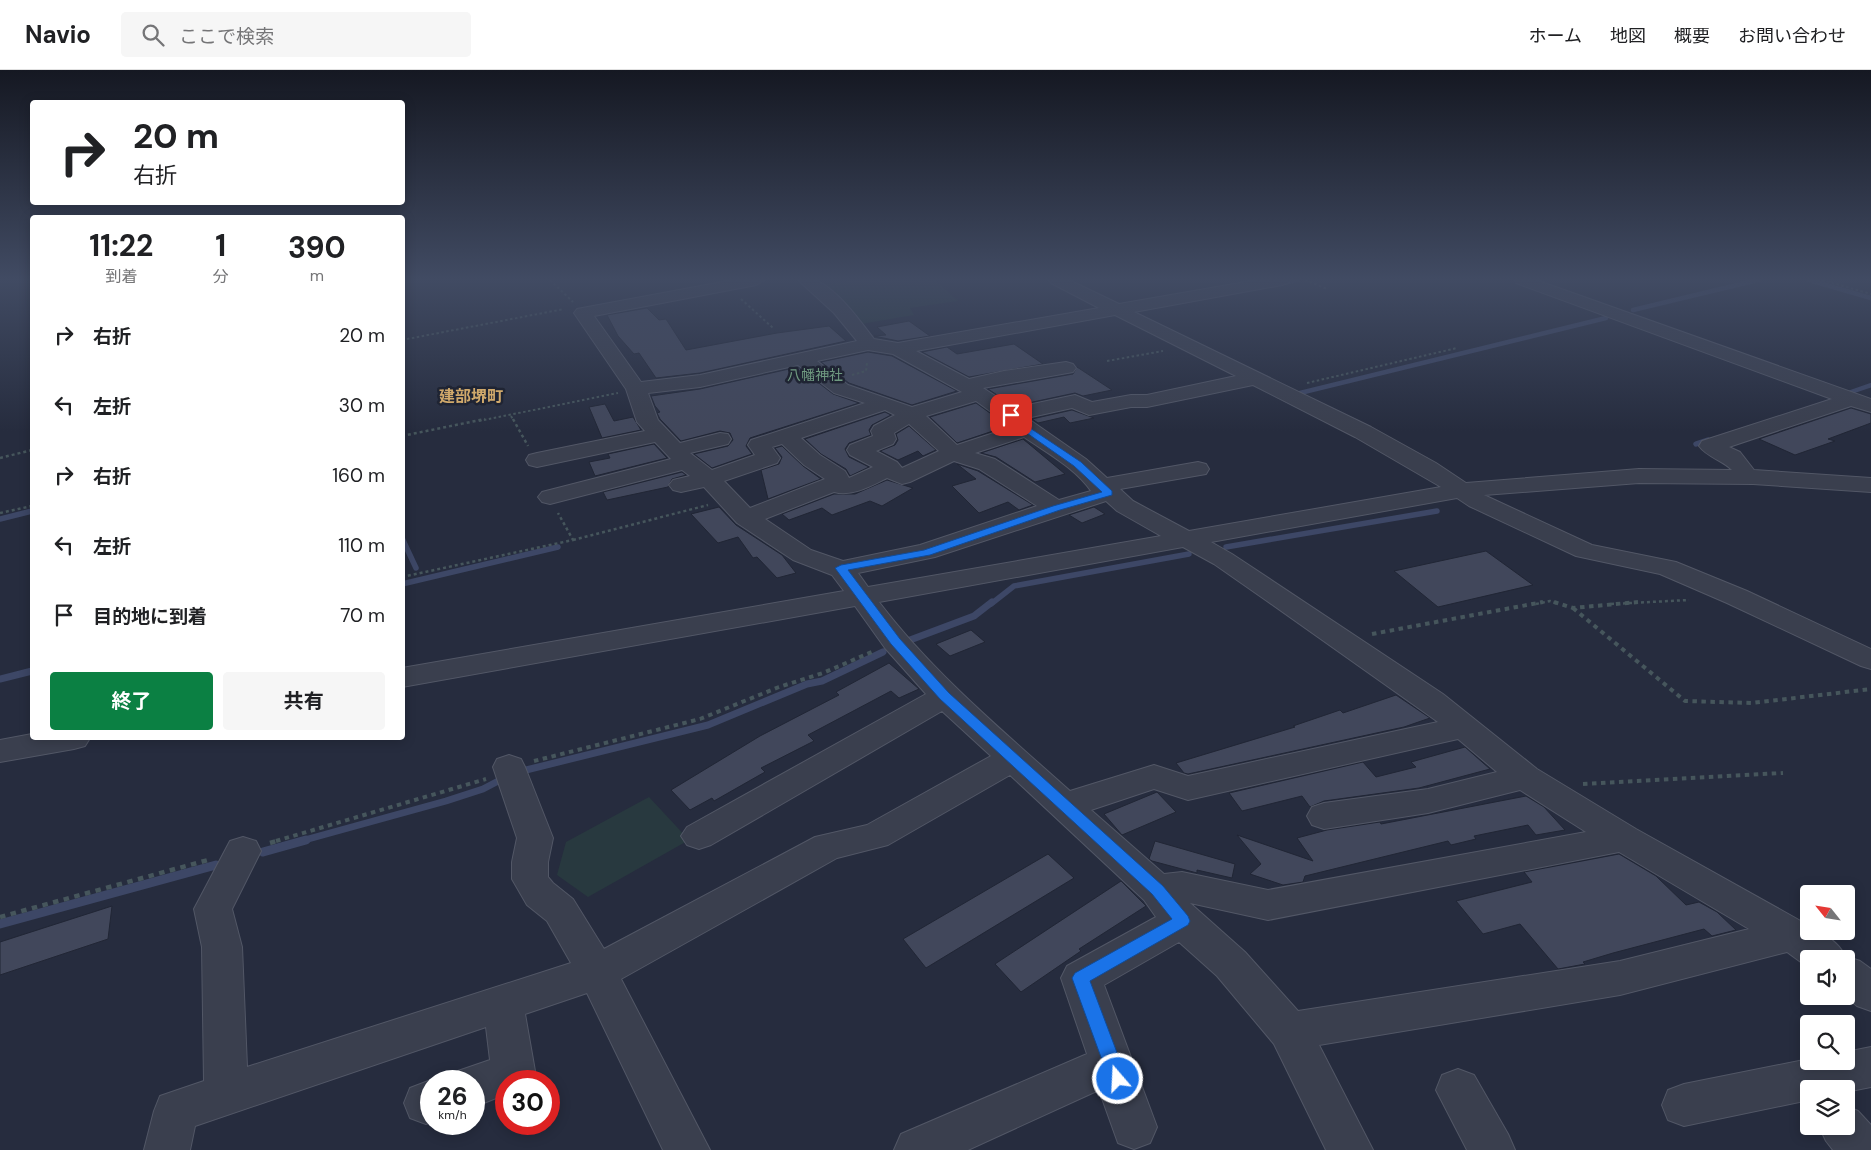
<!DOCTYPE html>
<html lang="ja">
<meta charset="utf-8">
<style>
:root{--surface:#fff;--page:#f6f6f6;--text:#202124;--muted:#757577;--line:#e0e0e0;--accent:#0b8043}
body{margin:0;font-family:"DM Sans","Noto Sans JP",sans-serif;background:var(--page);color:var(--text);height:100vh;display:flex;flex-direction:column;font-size:19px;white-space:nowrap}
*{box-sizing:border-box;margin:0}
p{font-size:16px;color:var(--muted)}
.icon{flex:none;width:28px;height:28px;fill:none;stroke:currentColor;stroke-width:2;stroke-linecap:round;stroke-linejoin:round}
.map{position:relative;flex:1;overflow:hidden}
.panel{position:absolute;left:30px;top:145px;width:375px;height:525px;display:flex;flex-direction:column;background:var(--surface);border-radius:5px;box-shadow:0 2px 12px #0003}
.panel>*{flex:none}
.banner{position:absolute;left:30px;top:30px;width:375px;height:105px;border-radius:5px;box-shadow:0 2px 12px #0003;background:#fff;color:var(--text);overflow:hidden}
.needle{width:32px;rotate:300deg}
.tools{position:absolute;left:1800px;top:815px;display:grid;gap:10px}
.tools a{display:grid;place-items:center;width:55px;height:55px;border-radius:5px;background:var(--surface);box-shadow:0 2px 12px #0003;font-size:25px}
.speed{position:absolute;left:420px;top:1000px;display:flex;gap:10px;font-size:25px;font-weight:700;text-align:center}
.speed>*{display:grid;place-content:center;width:65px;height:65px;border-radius:50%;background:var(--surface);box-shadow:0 2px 12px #0003;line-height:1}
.speed small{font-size:12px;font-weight:400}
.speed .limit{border:8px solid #d22;background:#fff;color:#111}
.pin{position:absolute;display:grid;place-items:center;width:42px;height:42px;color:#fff;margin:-21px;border-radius:10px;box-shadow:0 2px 8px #0006}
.me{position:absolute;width:55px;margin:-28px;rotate:341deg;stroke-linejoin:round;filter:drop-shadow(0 0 4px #0008)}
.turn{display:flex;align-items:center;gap:18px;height:105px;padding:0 20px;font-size:22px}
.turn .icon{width:65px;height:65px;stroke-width:2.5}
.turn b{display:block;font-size:35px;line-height:42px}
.eta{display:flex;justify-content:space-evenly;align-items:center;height:85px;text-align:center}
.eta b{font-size:30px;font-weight:700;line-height:35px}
.cta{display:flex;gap:10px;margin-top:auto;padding:10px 20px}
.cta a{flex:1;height:58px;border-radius:5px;background:var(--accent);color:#fff;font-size:20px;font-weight:700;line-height:58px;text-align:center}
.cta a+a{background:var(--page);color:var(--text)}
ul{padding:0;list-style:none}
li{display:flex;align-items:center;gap:15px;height:70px;padding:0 20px}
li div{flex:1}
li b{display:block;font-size:19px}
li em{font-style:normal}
header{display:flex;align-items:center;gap:30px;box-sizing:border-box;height:70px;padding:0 25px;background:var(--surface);border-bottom:1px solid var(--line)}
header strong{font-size:24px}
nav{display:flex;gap:28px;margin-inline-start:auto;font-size:18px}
.search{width:350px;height:45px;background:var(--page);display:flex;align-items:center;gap:12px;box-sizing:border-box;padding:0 18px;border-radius:5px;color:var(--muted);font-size:19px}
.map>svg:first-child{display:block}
</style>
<header>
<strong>Navio</strong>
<div class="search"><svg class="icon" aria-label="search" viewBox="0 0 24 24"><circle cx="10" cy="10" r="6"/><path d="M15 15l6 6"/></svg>ここで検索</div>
<nav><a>ホーム</a><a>地図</a><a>概要</a><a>お問い合わせ</a></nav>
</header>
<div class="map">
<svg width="1871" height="1080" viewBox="0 0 1871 1080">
<rect width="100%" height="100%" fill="#262c3e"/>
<path fill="#28393f" d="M860,210H935L958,231L910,238L914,245L861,254L821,215Z
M649,727L689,770L588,827L557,805L566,772Z"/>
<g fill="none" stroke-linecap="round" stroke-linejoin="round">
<path stroke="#3d4766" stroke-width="4.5" d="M1809,210L1871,228
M1282,213L1298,210
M1633,240L1758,210
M1851,322L1871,315
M1300,323L1606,248"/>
<path stroke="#3d4766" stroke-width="5.5" d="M1696,374L1708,370
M0,449L32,441
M402,468L416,498
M1226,477L1437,441
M402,514L558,477
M991,534L1014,516L1189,484"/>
<path stroke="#3d4766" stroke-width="7" d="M910,570L974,546L992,532
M0,609L32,601
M518,702L708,655L807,614L822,611L883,582
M301,771L446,731L483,719L504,708"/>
<path stroke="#3d4766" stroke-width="9" d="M263,782L306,770
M0,854L216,795"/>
</g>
<path fill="#41475b" stroke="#212635" d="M647,238L659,250L666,249L686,280L777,263L829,256L846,271L700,303L656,308L639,283L634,284L618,266L607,245Z
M909,251L930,266L898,271L874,266L886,265L877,257Z
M1014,274L1043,294L969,307L922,282L947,277L957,284Z
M868,282L892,286L957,321L912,335L849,313L821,292Z
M798,297L833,324L859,333L750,368L746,376L752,384L712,398L694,384L728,376L733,370L730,363L720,361L681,371L660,349L657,343L660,342L655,336L651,326L700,319Z
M1077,297L1112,320L1083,326L1075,323L1014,336L988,319L1073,304Z
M976,333L1008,356L957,373L930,347Z
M605,334L614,351L633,347L641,360L602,368L589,337Z
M1851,338L1871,344V353L1828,369L1835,371L1795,385L1759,369Z
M1072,340L1094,348L1070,353L1064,347L1038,353L1032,349Z
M885,342L891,345L872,355L869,360L871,365L849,373L845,379L849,387L869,397L850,406L846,399L821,384L805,369Z
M909,356L936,380L923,386L918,381L898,390L880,381L895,375L898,370L896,364Z
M1023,369L1065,404L1035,412L996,387L981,383Z
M654,374L667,388L595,406L589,392L610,388L608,384Z
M782,376L803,396L821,409L768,429L761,400L779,394L782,387L775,378Z
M957,394L978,401L1033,435L1019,440L1008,432L979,443L952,416L976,409Z
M682,402L686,405L672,409L668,417L607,430L603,422Z
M887,410L913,418L882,436L870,431L832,445L822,438L789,450L782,444L834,424H855Z
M719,437L736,455L782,485L796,503L777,508L757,487L753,488L738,467L718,473L691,444Z
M1094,437L1105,444L1082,453L1069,445Z
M1486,481L1533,515L1438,537L1394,501Z
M971,560L985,572L950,586L936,574Z
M889,593L919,619L899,628L891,621L808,665L814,671L761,698L765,702L714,731L712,728L690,740L671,720L760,666L839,625L836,622Z
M1396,625L1430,648L1404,657L1188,704L1184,703L1176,693L1295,657L1293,656L1340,640L1343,643Z
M1465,677L1490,699L1419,718L1324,731L1310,737L1302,726L1242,741L1229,723L1363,692L1376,707L1416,697L1411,692Z
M1157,722L1176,742L1122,765L1104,744Z
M1526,726L1544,737L1565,760L1536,765L1528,755L1474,766L1476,769L1451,775L1448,771L1305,806L1303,812L1283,815L1250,804L1261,794L1237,765L1313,791L1297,768L1327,760L1380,752L1381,754Z
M1155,771L1235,794L1232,808L1197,800V803L1152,791L1149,789Z
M1048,784L1074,808L926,898L903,869Z
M1619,784L1656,806L1686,835L1699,832L1717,842L1736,860L1712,866L1704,859L1613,883L1583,892L1585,894L1558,899L1520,854L1483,864L1456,831L1532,812L1524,802Z
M1121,811L1146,836L1079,879L1081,881L1021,922L995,894Z
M112,836L108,869L0,905V872Z"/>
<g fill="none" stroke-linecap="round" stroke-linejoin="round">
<g stroke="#525766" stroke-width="2">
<path id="minor" d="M733,210H764L756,215L594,246L641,312L700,305L857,271L834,243L798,210C804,210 812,208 817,211C838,220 860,251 874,269L898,273L1099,238L1051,213L1049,210H1069L1119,234L1257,210H1290L1288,213L1282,215L1134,242L1371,357L1436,393L1466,413L1639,399L1732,400C1722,390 1707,387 1699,376L1702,371L1832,329L1516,213L1514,210H1536L1871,329V342L1851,336L1729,377L1740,382L1754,400L1871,408V422L1753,414L1639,413L1484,425L1592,475L1676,492L1747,521L1871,579V599L1861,596L1727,533L1660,504L1576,486L1469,436L1457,428L1211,472L1232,484L1443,624L1537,699L1636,759L1806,854L1809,856V861C1823,861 1839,873 1845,886L1860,891L1871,899V941L1857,936L1845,926L1846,889H1809V898L1787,882L1620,925L1319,975L1373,1080H1326L1274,974L1217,906L1179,872L1104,915L1157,1057L1150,1073L1134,1079L1118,1073L1099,1020L968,1080H894L901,1064L1087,984L1061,908L1067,896L1156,847L1144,830L1010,705L888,775L837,788L621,909L710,1080H663L587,923L525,944L535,1001L530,1011H506V1024L474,1037V1011H454L458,1001L490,990L486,957L195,1056L190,1080H144L154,1041L160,1026L204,1011L202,877L194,839L230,771L243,767L256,771L261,781L232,839L242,877L247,997L571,893L547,851L527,835L512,809V792L517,768L493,697L497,689L509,685L521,689L525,697L553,768L548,792V807L553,813L573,829L604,879L815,767L867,755L991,686L942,641L711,775L699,779L687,775L681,766L687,757L926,624L885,578L855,536L402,617V598L844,521L832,505L793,490L737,453L704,417L681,422L673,420L669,415L673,410L690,406L682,400L550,434L542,432L538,427L542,422L671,389L655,372L537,397L529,395L526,390L529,385L537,383L645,361L637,352L626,319L574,243L577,239ZM1115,245L1236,306L1147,325H1131L1092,332L1075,325L1014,338L983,318L1073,302L1076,298L1073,294L1066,292L1004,301L969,309L916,281ZM868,280L893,284L962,322L912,337L848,315L817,291ZM798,295L834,323L865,333L751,370L748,375L755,385L712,400L690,383L728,374L731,369L728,364L720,363L680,373L658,350L648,323L700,317ZM1253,315L1355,367L1441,417L1189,461L1133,431L1120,419L1206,404L1209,399L1206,394L1198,392L1107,408L1086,389L1027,348L1072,338L1089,345L1131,337H1147ZM976,331L1012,357L957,375L926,346ZM885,340L895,345L874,356L871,361L873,366L850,375L847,380L850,385L873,397L849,408L845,401L820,385L801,368ZM909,354L939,381L902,398L897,392L876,381L893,374L896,369L894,363ZM1024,367C1047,383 1075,398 1091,421L1059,430L995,389L975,383ZM782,374L804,395L825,409L750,438L724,411L777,393L780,388L772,377ZM954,391L979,399L1037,436L920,475L843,491L811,480L765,449L834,422C852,427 871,416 887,408L902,414L910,412ZM1106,431L1117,441L1161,466L868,517L858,503L935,487ZM1183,477L1214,494L1267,531L1438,652L1188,706L1154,695L1070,721C1003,661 934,604 879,532ZM1458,669L1497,702L1428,719L1324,733L1312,737L1307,746L1312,755L1324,759L1428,743L1520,720L1586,762L1268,820L1182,802L1164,804L1091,740L1154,719L1188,730ZM1619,782L1749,859L1620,891L1298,941L1245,882L1190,833L1268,850Z
M32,664V668H90L85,676L74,679L0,692V670Z
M1871,977V1017L1846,1022V1019H1809V1030L1684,1056L1668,1050L1662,1035L1668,1020L1684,1014L1809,989V991H1846V982Z
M1458,999L1474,1005L1508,1064L1515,1080H1467L1436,1020L1442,1005Z
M431,1010L434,1011H431V1052L426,1054L410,1048L404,1033L410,1018Z
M1846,1036L1858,1041L1871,1055V1080H1833L1826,1071L1819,1056H1846Z"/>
</g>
<path stroke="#46565c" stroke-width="2" stroke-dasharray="2.5 2.5" stroke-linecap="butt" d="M550,210L573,232
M1305,210L1327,219
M1822,210L1871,224
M741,229L773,258
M402,270L564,239
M1107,291L1163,281
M852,305L866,301L867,293
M1307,313L1457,278
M511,346L514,351
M479,351L618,323"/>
<path stroke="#46565c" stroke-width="2.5" stroke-dasharray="3 3" stroke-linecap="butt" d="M513,349L528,376
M402,366L485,349
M0,388L32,380
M0,443L32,436
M573,470L708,435
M402,507L573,470L558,443
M1536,534L1550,531L1558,534
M1611,534L1689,530"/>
<path stroke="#46565c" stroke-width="4" stroke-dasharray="4.5 4.5" stroke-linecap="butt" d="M1554,532L1573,538L1638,532
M1573,538L1685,631L1752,633L1871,619
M1372,564L1543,532
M534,691L700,649L779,617L823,603L874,581
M1583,714L1783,703
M276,771L486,709"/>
<path stroke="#46565c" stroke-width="4.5" stroke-dasharray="5.5 5.5" stroke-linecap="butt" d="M270,773L280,770
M0,847L208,790"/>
<use href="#minor" fill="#3a3f4e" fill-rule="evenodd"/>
</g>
<linearGradient id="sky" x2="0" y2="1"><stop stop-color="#151822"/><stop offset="0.58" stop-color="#414b63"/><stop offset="1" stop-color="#414b63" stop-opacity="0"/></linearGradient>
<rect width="1871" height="361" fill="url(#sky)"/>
<path fill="#1a73e8" stroke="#114b97" d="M1008,343H1014L1030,358L1081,392L1112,421V425L1060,440L930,485L848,500L900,569L949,623L1163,816L1188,846L1190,851L1188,855L1090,911L1127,1009L1125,1015L1118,1018L1112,1015L1109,1009L1072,908L1075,903L1172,849L1152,824L940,629L891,574L835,498L841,495L924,480L1053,436L1102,422L1074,396L1024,361L1008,347Z"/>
<g text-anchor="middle" stroke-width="5" stroke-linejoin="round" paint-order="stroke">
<g font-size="14" fill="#6f9980" stroke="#1f2433">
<text x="815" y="310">八幡神社</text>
</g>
<g font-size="16" font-weight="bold" fill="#d0a96b" stroke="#1f2433">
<text x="471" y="332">建部堺町</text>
</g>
</g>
</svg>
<div class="tools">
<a><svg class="needle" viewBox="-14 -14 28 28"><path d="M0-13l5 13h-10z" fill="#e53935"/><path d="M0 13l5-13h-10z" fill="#757577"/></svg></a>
<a><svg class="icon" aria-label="sound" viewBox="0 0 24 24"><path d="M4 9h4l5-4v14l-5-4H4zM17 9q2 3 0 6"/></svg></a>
<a><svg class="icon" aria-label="search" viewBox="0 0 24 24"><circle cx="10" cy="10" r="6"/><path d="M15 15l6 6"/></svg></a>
<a><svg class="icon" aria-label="layers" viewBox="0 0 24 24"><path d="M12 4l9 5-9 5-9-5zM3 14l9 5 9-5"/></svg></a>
</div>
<div class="speed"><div>26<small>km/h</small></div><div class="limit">30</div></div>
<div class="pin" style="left:1011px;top:345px;background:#d93025"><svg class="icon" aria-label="arrive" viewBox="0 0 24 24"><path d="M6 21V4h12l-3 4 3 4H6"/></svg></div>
<svg class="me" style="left:1118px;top:1009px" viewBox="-20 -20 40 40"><circle r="17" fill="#1a73e8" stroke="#fff" stroke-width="3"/><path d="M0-11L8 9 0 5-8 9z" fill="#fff"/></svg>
<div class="banner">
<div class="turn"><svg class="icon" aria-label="right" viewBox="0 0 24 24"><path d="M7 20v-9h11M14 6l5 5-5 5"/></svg><div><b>20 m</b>右折</div></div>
</div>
<section class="panel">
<div class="eta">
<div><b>11:22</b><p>到着</p></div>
<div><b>1</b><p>分</p></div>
<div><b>390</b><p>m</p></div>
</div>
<ul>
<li><svg class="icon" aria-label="right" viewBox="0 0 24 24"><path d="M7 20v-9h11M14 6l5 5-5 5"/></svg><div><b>右折</b></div><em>20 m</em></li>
<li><svg class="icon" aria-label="left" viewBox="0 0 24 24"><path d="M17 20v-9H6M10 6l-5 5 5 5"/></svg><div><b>左折</b></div><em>30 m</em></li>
<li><svg class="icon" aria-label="right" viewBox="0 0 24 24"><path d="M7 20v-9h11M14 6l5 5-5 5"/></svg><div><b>右折</b></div><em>160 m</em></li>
<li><svg class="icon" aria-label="left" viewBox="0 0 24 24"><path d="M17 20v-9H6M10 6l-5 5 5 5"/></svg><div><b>左折</b></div><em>110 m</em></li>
<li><svg class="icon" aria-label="arrive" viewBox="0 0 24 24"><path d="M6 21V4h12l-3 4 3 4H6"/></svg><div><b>目的地に到着</b></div><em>70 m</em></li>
</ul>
<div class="cta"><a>終了</a><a>共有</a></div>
</section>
</div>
